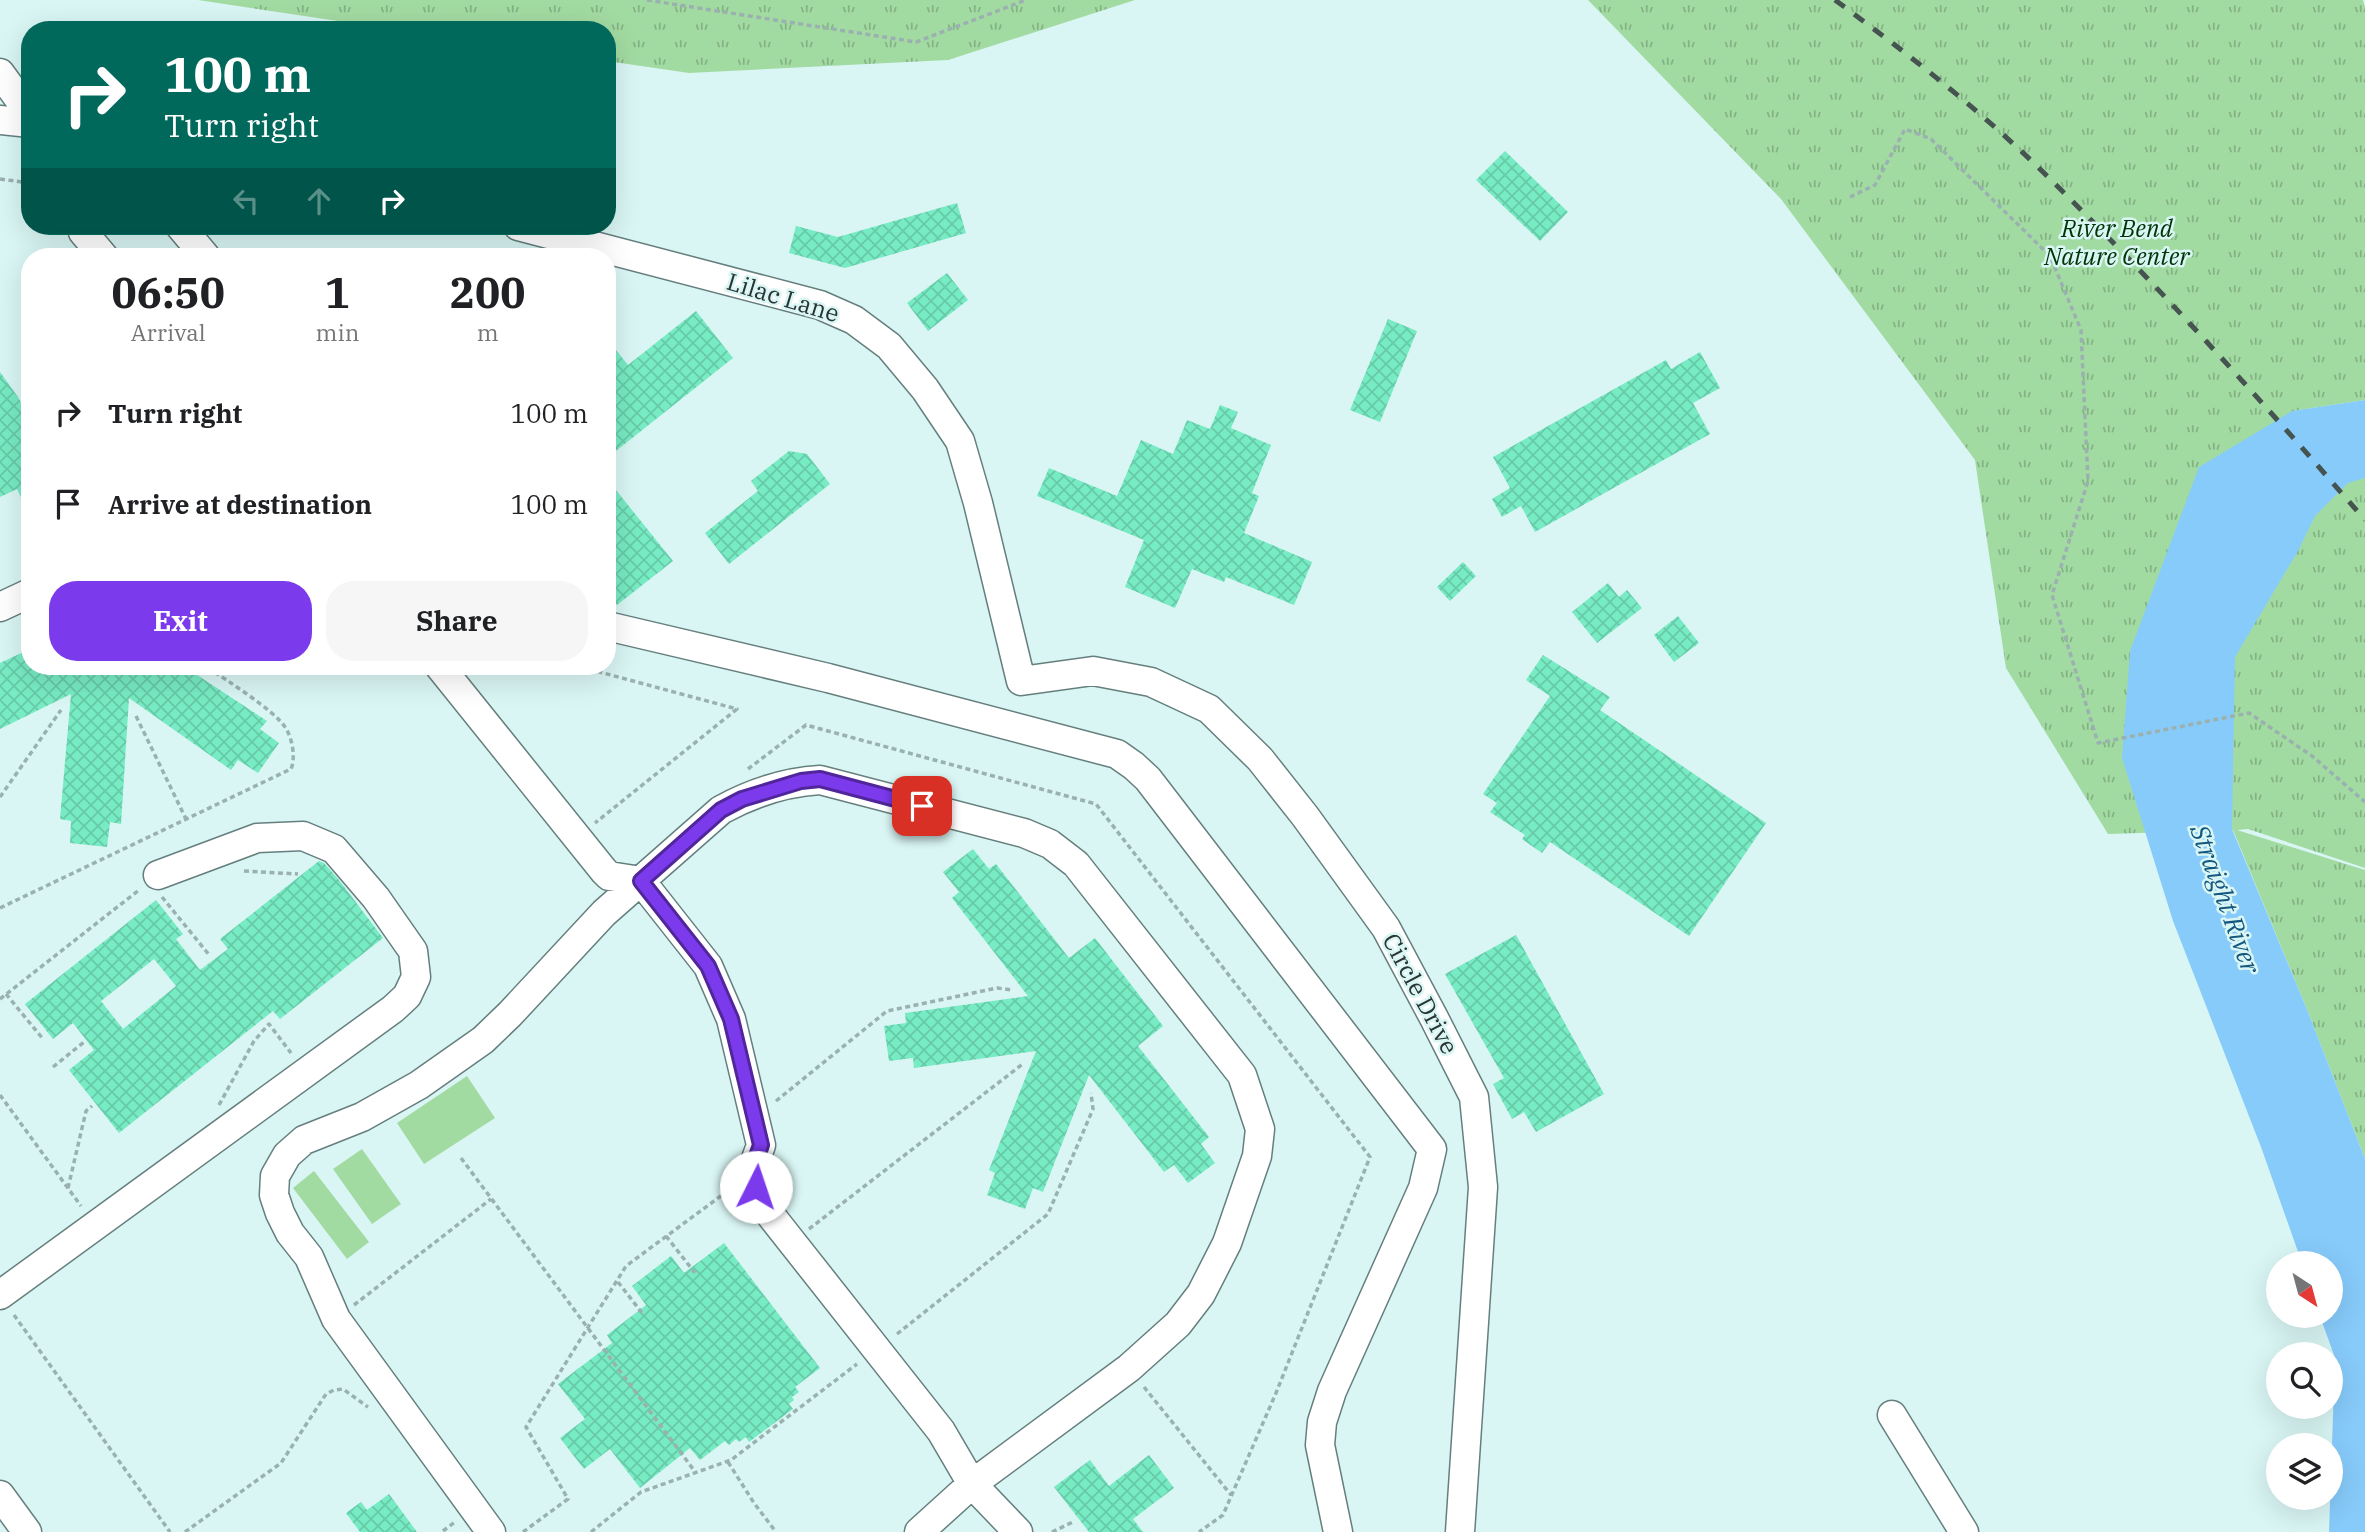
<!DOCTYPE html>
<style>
:root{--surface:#fff;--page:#f6f6f6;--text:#202124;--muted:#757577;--accent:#7c3aed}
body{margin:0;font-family:"IBM Plex Serif",serif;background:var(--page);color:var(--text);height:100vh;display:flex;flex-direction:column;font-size:26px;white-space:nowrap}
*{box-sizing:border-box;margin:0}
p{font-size:23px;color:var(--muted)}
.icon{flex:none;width:38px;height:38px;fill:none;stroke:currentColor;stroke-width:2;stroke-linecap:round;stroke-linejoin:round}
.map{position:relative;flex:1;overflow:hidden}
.drawer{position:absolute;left:21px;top:248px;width:595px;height:427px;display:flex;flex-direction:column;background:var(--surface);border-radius:28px;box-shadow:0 7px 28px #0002}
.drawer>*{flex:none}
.hud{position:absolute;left:21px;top:21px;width:595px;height:214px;border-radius:28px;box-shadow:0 7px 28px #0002;background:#00695c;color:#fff;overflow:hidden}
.needle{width:46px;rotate:144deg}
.buttons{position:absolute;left:2266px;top:1251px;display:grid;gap:14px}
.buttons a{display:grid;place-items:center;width:77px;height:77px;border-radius:50%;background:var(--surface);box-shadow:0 7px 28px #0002;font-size:35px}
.pin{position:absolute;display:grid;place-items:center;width:60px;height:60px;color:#fff;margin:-30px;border-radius:14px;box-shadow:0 4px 10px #0006}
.me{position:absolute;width:77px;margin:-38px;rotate:4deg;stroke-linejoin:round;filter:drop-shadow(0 0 5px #0008)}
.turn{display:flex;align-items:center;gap:24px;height:147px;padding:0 28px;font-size:32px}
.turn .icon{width:91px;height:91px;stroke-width:2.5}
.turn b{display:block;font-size:49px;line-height:60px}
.lanes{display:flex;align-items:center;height:66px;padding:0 28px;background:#0003;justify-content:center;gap:35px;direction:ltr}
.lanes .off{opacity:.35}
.eta{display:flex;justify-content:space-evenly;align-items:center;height:119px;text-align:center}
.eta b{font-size:42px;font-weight:700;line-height:49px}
.primary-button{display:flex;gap:14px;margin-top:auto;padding:14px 28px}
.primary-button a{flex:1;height:80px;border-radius:28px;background:var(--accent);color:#fff;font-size:28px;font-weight:700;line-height:80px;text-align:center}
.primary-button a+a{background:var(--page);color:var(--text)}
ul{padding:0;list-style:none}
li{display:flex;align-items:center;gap:21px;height:91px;padding:0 28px}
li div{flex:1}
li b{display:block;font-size:26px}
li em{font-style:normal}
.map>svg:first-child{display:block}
</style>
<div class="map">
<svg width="2365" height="1532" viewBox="0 0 2365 1532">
<defs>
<pattern id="park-tufts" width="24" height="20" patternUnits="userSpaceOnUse" patternTransform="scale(1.75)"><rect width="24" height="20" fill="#a2dba2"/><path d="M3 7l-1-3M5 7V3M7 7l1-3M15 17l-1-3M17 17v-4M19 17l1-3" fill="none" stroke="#84b285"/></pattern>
<pattern id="building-cross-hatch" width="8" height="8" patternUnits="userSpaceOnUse" patternTransform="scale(1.75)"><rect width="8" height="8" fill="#77ebc3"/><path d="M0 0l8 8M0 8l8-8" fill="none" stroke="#67caa8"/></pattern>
</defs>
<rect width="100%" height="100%" fill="#d9f6f4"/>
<path fill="url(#park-tufts)" d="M198,0H1135L948,60L689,73L607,61V30H398Z
M1588,0H2363L2365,7V400L2293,411L2365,475V868L2248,829L2237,830L2365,870V1159L2308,1012L2233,830L2108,834L2006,668L1975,460L1781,199Z"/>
<path fill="#a2dba2" d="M467,1076L495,1118L424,1164L397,1123Z
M362,1149L401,1204L372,1224L333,1169Z
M314,1171L369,1242L347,1259L293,1188Z"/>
<path fill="#87cbfb" d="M2365,400V478L2348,483L2315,516L2298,551L2235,657L2232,829L2308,1012L2365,1159V1532H2329L2335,1358L2320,1316H2331V1264L2302,1263L2261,1147L2173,921L2122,758L2130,651L2199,467L2292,411Z"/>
<path fill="url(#building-cross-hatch)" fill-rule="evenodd" d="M1505,151L1568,212L1540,241L1476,180Z
M957,203L966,233L845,268L789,253L796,226L838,237Z
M947,273L968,300L928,331L907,303Z
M696,311L733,358L607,458V339L628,365Z
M1388,319L1417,331L1380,422L1350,410Z
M1700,352L1720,388L1693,403L1710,434L1535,532L1521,506L1502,517L1492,499L1510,488L1493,457L1666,360L1671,369Z
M0,372L18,397L30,419V515L17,489L0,497Z
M1220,405L1238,412L1231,428L1271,445L1252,493L1259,496L1244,533L1312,562L1294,605L1226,577L1224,582L1192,569L1175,608L1125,587L1144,540L1037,496L1049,468L1117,496L1141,440L1173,454L1187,420L1210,429Z
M789,451L807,454L830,484L729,564L705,533L758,491L751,481Z
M607,479L673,561L617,605L607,592Z
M1463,562L1476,576L1450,601L1437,587Z
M1608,583L1619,597L1627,590L1642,608L1597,643L1572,612Z
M1678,616L1699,643L1674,662L1654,635Z
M30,649V667H185L267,721L260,729L279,743L258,773L238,760L231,770L129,698L121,824L110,822L107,847L70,843L71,821L60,819L71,694L0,729V663Z
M1543,655L1610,697L1600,710L1766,823L1689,936L1550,842L1542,853L1522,839L1525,835L1490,812L1497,803L1483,794L1550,696L1526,680Z
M973,849L989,869L996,864L1069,958L1095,938L1163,1026L1138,1046L1209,1137L1201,1144L1215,1163L1188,1183L1174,1165L1164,1172L1089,1075L1043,1192L1033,1188L1025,1209L987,1195L995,1173L989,1170L1036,1051L914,1068L913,1058L889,1061L884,1026L906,1023L905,1013L1028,996L952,898L959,892L943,872Z
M319,861L324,863L339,880L383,938L280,1019L273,1011L119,1133L69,1070L94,1050L73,1023L53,1039L25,1004L156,900L183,934L176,939L200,970L228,949L220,939ZM154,959L176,986L123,1029L101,1001Z
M1516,935L1604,1094L1536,1132L1524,1112L1512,1119L1493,1084L1504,1078L1445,974Z
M724,1243L820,1368L795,1387L799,1392L792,1397L794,1400L789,1404L793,1409L749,1442L746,1437L739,1442L736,1439L729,1445L725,1441L700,1460L690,1448L640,1488L610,1449L584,1469L560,1438L585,1419L558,1384L612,1343L607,1335L646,1305L632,1286L671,1256L684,1273Z
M1149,1455L1174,1488L1133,1519L1143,1532H1089L1054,1487L1090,1460L1109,1486Z
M389,1494L417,1532H360L346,1513L361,1502L367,1510Z"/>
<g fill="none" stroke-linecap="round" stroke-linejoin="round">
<g stroke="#657f7e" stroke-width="31">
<path id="minor" d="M0,73L30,114
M0,120L30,123
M180,226L206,257
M518,226L820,305L854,320L889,346L925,389L960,441L978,503L1021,681L1093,671L1151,682L1209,709L1260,759L1305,816L1386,928L1434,1018L1474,1097L1483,1187L1460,1532
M83,232L104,257
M0,607L30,593
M607,626L828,678L1117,754L1134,766L1148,779L1432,1149L1423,1188L1332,1391L1322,1422L1320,1445L1338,1532
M440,667L604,871L609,876L641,881L708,966L731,1019L761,1145L751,1173L769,1213L941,1431L972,1484L1018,1532
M0,1295L393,1009L407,996L416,977L413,951L376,898L334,849L303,836L257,838L158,875
M1892,1415L1964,1532
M0,1495L27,1532
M491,1532L336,1319L309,1257L290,1233L280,1213L274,1195L275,1176L287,1155L304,1140L362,1117L419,1085L483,1040L510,1014L604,913L721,810C752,793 785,782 820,780L1024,833L1050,844L1076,864L1242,1075L1260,1129L1257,1156L1227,1243L1201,1294L1178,1324L1129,1368L972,1484L919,1532"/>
</g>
<path stroke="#9ab1af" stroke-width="3.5" stroke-dasharray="5 3.5" stroke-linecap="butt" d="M647,0L916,42L1026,0
M0,179L30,183
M1850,197L1875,185L1905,129L1931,139L2050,256L2081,330L2088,481L2052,595L2098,743L2249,713L2312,756L2365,802
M581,667L737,709L595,823
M136,716L186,819
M748,769L806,725L1096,804L1370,1157L1276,1393L1223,1515L1199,1532
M0,797L61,710
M244,871L298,874
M162,897L210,956
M0,908L291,769C296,757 292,737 285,727C274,710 226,680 207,667
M6,994L43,1039
M0,999L139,890
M53,1067L84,1042
M0,1095L81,1206
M776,1101L887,1011L997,988L1012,990
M219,1105L254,1041L269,1024L291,1053
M461,1158L696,1473
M68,1188L86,1111L92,1106
M809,1229L1024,1063
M666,1236L695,1273
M618,1282L642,1313
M354,1305L491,1199
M14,1315L170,1532
M897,1334L1048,1214L1093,1109L1091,1093
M1144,1387L1231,1495
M728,1462L754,1503L776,1532
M443,1531L455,1522
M185,1532L281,1463L326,1394L334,1390L343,1389L368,1407
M523,1532L568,1499L526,1427L626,1266L733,1187
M591,1532L641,1492L731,1460L857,1364
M1052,1532L1075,1521"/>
<use href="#minor" stroke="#fff" stroke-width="28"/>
<path stroke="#455351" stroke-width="5" stroke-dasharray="12 12" stroke-linecap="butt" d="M1835,0C1907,53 1980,110 2044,173C2156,283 2262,401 2365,520"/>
</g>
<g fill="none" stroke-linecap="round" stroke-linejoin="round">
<g stroke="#51269a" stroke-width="18">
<path id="route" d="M756,1187L751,1173L761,1145L731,1019L708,966L641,881L721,810L742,799L801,781L820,779L922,806"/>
</g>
<use href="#route" stroke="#7c3aed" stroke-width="12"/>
</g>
<g text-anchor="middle" stroke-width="5" stroke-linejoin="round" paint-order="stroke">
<g font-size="24" font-style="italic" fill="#003406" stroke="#d9f6f4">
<text x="2117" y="237">River Bend<tspan x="2117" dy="28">Nature Center</tspan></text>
</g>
<g font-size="24" fill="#293433" stroke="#d9f6f4">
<text transform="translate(783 298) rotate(17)" y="8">Lilac Lane</text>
<text transform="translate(1420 994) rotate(62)" y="8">Circle Drive</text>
</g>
<g font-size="26" font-style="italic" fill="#14577f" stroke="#d9f6f4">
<text transform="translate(2225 899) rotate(70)" y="9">Straight River</text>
</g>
</g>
</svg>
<div class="buttons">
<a><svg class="needle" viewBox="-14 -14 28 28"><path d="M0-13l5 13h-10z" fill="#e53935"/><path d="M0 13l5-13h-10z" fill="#757577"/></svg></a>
<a><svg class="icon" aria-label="search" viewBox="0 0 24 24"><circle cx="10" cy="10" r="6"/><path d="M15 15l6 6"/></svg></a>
<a><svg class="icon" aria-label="layers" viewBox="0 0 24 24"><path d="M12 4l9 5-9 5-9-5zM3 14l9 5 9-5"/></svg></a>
</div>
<div class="pin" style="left:922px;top:806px;background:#d93025"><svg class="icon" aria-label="arrive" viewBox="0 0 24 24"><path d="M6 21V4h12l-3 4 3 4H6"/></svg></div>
<svg class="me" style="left:756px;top:1187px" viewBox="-20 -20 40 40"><circle r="19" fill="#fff"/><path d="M0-13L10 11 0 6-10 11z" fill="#7c3aed"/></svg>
<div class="hud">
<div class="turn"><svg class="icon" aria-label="right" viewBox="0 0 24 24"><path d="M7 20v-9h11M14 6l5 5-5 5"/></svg><div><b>100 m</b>Turn right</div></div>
<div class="lanes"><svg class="icon off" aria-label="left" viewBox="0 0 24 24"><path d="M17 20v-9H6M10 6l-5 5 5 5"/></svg><svg class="icon off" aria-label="ahead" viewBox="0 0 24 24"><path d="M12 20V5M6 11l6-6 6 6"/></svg><svg class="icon" aria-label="right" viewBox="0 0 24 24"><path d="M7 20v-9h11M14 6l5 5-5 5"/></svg></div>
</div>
<section class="drawer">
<div class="eta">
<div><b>06:50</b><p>Arrival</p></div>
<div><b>1</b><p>min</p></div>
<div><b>200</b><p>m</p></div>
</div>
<ul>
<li><svg class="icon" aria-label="right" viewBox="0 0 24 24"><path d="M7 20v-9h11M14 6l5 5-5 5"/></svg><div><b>Turn right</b></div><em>100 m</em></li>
<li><svg class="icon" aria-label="arrive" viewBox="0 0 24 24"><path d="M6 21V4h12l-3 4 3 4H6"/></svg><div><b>Arrive at destination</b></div><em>100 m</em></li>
</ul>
<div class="primary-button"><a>Exit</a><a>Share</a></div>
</section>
</div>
